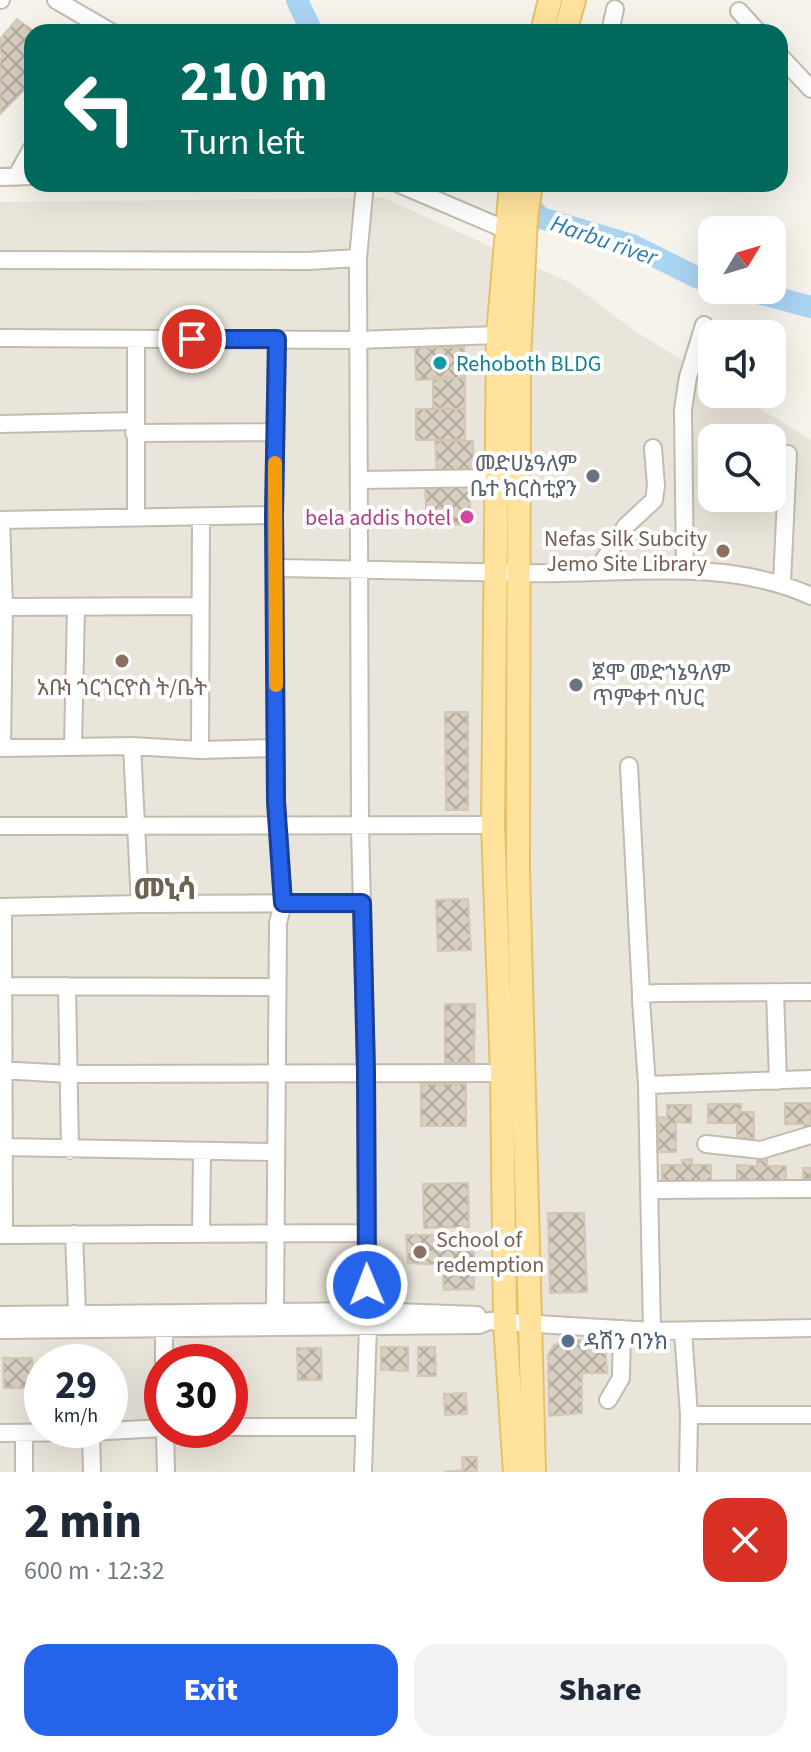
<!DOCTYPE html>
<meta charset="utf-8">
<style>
:root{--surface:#fff;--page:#f2f2f3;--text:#1f2937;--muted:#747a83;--accent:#2563eb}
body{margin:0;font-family:"Source Sans 3","Noto Sans Ethiopic",sans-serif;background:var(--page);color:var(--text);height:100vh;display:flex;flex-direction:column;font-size:30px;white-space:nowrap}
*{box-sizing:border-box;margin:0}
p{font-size:26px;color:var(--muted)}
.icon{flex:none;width:44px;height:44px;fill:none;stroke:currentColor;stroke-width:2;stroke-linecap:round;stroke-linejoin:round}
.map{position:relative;height:1472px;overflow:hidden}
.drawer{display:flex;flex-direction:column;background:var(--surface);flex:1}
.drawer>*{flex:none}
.guide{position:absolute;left:24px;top:24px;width:764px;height:168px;border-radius:24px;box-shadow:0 8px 32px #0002;background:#00695c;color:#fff;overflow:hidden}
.needle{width:52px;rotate:52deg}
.tools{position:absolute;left:698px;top:216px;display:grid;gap:16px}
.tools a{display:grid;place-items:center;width:88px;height:88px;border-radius:16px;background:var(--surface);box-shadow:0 8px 32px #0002;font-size:40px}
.speed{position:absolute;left:24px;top:1344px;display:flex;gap:16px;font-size:40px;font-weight:700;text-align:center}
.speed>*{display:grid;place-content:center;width:104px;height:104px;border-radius:50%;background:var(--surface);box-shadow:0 8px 32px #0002;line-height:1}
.speed small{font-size:20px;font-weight:400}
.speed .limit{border:12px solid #d22;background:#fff;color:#111}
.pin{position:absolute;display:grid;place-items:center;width:68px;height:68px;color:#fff;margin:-34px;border:4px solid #fff;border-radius:50%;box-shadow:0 2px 8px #0007}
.me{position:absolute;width:88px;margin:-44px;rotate:359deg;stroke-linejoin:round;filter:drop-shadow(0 0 6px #0008)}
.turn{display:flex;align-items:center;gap:28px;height:168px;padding:0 24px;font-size:36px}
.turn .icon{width:104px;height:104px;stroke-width:2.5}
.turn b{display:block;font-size:56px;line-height:68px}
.round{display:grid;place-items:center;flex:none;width:84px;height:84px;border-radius:24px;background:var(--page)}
.head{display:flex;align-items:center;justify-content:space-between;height:136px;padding:0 24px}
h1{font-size:48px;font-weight:800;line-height:60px}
.cta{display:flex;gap:16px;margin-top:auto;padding:16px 24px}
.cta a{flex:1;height:92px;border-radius:24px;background:var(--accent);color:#fff;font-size:32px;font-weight:800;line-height:92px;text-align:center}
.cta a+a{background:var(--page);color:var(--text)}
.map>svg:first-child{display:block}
</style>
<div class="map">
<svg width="811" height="1472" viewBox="0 0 811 1472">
<defs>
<pattern id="building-cross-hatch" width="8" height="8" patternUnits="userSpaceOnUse" patternTransform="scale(2)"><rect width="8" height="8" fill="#d8cfc1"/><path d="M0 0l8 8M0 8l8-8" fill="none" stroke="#b1aa9e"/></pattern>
</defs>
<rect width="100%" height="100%" fill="#f6f3ec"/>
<path fill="#eae5da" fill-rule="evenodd" d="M384,198L573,284L632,329L712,379V394H737L811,440V1472H0V202ZM712,438H772V498H712ZM42,1362H110V1430H42ZM162,1362H230V1430H162Z"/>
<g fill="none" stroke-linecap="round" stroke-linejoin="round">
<path stroke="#a9d4f2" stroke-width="22" d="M297,0L312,32
M518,196L541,218L632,245L696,277L712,281
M747,290L811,307"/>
</g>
<path fill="url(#building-cross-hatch)" stroke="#d3c7b4" stroke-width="2" d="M17,19L35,32H32V82L0,114V59L3,56L0,53V39Z
M464,347L465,378L416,380L415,348Z
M433,377L465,378V409L433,408Z
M416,409H465V440H416Z
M435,440L473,441L474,472L437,473Z
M469,484L471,524L427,526L425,486Z
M445,712H468V810H446Z
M468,899L471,950L438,951L436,900Z
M445,1004H475L474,1062H445Z
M421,1084H466V1126H421Z
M785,1103H811V1129H804V1124H785Z
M708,1104H741V1112H754V1138H737V1123H708Z
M667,1105H691V1123L676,1122V1152H658L659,1117L667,1118Z
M692,1159V1165H711V1186H662V1165H682V1160Z
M757,1160H767V1166H786V1187L737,1186V1165L757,1166Z
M803,1168H811V1185H803Z
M468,1183L469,1227L424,1228L423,1184Z
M548,1213H584L587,1292L550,1293Z
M406,1235H474V1289L444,1290L442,1265L408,1263Z
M567,1340H605L607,1373H582V1413L549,1416L548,1355L554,1345Z
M381,1347H408V1371L381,1370Z
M418,1347H435L436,1376H418Z
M297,1348H321L322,1380H298Z
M3,1358H32L33,1388H4Z
M466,1393L467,1414L445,1415L444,1394Z
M462,1457H477V1472H444L463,1470Z"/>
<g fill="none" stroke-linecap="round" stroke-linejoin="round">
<g stroke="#c2bbae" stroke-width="20">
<path id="minor" d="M0,0H1
M56,0L111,32
M739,11L758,32
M610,32L615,9
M780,56L811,89
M0,177L32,176
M16,177L32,148
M399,184L516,234
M0,260L307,261L358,258
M0,338L358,340L498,335
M136,340V516
M0,424L135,421
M134,433L275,432
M360,480L495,478
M274,515L277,339
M0,520L274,515L275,568C357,569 439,572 520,573C617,576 721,555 811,596
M1,520L4,607L2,748
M685,571L683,409L688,377L704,325
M596,572L626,526L654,500L656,486L653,448
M782,583L788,454
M4,607L200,606
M73,746L76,607
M0,748L132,746L200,750L276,748
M200,750L201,517
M629,766L641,994
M0,826L493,825
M140,904L362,903
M0,907L140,904L132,746
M3,907L4,1235
M3,986L277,987
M67,986L70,1150
M775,992L778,1081
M811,992L659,993L641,994V1000L647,1085L811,1079
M0,1070L69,1074L502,1073
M647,1085L652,1331
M706,1144L761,1150L811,1135
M4,1147L274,1152
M649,1190L811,1189
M74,1234L77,1312
M201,1234L202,1151
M0,1235L366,1233
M275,1312L278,923L283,903L276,801L275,568
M0,1315L368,1311L477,1315
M164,1320V1362
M0,1330L479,1325L489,1321L652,1331L811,1328
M683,1331L689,1415L688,1472
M608,1400L621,1378L622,1329
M689,1415H811
M230,1427H363
M165,1430L166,1472
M91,1432L92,1472
M0,1433L91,1432L162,1428
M24,1472V1433
M363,1472L368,1327L366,1072L360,826L358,258L365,184"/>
</g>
<g stroke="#e6c16a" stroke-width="26">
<path id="major" d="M542,32L550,0
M565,32L574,0
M511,184L498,335L493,825L502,1073L505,1322L515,1472
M531,184L526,218L519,359L518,869L534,1472"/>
</g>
<use href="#minor" stroke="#fff" stroke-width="16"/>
<use href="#major" stroke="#ffe39c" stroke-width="22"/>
</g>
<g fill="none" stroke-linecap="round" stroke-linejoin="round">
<g stroke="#184099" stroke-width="20">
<path id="route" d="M192,339H277L274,515L276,801L283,903H362L366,1072L367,1285"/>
</g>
<use href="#route" stroke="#2563eb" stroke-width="14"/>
<path stroke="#f59e0b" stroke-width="14" d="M275,463L276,685"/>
</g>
<circle fill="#0f9aa8" stroke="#fff" stroke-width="3" cx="440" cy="363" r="8"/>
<g fill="#6b7280" stroke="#fff" stroke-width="3">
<circle cx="593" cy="476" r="8"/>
<circle cx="576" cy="685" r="8"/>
</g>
<circle fill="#d1479c" stroke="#fff" stroke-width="3" cx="467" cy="517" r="8"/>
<g fill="#8d6e63" stroke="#fff" stroke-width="3">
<circle cx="723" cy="551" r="8"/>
<circle cx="122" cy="661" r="8"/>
<circle cx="420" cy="1252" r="8"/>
</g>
<circle fill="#5c6f8a" stroke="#fff" stroke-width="3" cx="568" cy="1341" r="8"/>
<g text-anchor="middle" stroke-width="8" stroke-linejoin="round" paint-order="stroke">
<g font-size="22" fill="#0d838f" stroke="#fff" text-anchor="start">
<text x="456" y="371">Rehoboth BLDG</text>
</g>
<g font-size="22" fill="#5b616d" stroke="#fff" text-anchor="end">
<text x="577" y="471">መድሀኔዓለም<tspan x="577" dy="25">ቤተ ክርስቲያን</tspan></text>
<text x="592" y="680" text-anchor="start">ጀሞ መድኀኔዓለም<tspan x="592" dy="25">ጥምቀተ ባህር</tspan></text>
</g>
<g font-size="22" fill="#b23c85" stroke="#fff" text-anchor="end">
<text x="451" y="525">bela addis hotel</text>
</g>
<g font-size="22" fill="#785e54" stroke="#fff" text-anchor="end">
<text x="707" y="546">Nefas Silk Subcity<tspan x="707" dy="25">Jemo Site Library</tspan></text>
<text x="122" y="695" text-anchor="middle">አቡነ ጎርጎርዮስ ት/ቤት</text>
<text x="436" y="1247" text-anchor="start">School of<tspan x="436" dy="25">redemption</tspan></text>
</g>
<g font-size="22" fill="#4e5e75" stroke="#fff" text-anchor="start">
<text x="584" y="1349">ዳሽን ባንክ</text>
</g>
<g font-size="24" font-style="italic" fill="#2e7ab2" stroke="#fff">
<text transform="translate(604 240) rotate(19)" y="8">Harbu river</text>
</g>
<g font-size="30" font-weight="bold" fill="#6e6250" stroke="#fff">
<text x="165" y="899">መኒሳ</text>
</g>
</g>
</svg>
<div class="tools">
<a><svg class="needle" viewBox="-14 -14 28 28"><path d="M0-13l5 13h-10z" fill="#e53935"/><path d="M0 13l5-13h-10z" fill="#747a83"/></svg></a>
<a><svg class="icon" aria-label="sound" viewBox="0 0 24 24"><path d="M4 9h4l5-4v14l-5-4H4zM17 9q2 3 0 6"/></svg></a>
<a><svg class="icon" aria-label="search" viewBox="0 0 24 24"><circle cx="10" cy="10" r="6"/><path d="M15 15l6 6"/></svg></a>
</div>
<div class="speed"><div>29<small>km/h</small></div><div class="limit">30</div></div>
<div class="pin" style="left:192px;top:339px;background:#d93025"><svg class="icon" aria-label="arrive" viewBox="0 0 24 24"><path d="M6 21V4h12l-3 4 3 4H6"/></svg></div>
<svg class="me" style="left:367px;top:1285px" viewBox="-20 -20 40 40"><circle r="17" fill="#2563eb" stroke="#fff" stroke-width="3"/><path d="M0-11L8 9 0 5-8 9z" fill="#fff"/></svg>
<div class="guide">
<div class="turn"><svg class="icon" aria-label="left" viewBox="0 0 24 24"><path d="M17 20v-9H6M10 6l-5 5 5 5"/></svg><div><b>210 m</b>Turn left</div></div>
</div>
</div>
<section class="drawer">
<div class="head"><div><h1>2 min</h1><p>600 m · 12:32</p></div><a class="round" style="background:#d93025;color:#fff"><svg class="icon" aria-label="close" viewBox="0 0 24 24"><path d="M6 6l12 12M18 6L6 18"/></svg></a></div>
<div class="cta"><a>Exit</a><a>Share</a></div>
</section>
